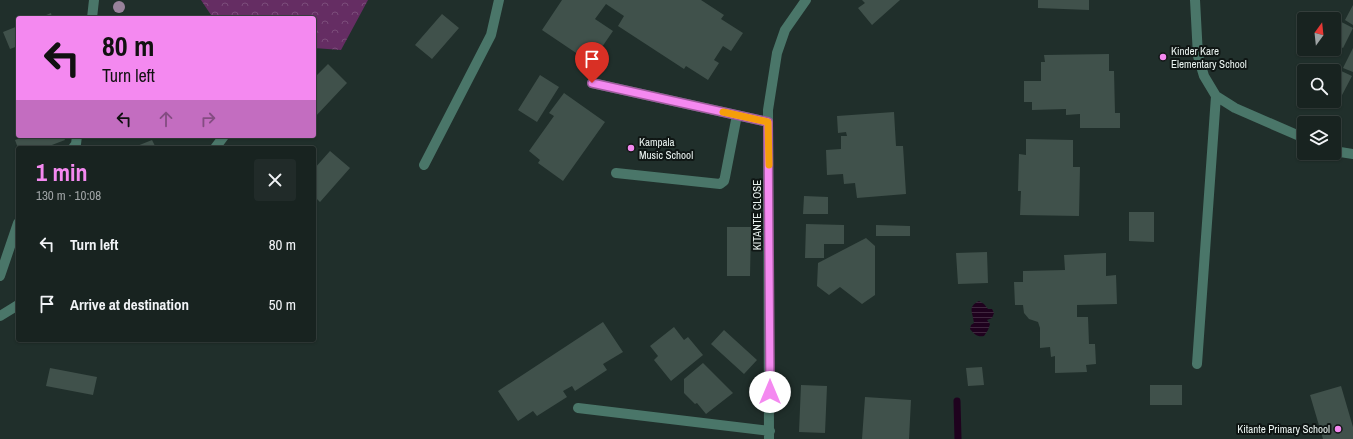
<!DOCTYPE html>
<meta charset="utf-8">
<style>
:root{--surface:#182320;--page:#212b29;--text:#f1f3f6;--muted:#9fa4a5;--line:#36403e;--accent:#f489f0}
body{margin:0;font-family:"Archivo Narrow",sans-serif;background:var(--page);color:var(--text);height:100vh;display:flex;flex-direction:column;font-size:15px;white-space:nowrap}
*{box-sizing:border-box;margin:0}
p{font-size:13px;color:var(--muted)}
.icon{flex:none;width:22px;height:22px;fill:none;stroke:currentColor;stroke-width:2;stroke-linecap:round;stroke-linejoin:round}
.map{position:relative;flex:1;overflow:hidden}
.side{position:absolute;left:16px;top:146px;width:300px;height:196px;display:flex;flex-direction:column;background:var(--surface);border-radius:4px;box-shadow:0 1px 3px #0004,0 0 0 1px var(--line)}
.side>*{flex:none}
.hud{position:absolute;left:16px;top:16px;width:300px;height:122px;border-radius:4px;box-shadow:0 1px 3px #0004,0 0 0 1px var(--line);background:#f489f0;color:#111;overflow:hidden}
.needle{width:26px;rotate:15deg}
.controls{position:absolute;left:1297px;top:12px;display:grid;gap:8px}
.controls a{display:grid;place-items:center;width:44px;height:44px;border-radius:4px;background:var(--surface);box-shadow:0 1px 3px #0004,0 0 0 1px var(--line);font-size:20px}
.pin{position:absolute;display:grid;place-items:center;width:34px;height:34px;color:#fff;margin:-41px -17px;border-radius:50% 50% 50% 0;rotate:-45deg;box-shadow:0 0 4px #0007}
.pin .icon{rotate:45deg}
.me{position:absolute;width:44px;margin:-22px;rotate:0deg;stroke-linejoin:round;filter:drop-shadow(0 0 3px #0008)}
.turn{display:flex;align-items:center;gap:14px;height:84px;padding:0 20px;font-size:18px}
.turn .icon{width:52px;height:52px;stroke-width:2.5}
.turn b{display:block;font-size:28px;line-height:34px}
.lanes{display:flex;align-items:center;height:38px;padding:0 20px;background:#0003;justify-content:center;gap:20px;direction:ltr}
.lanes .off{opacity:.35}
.round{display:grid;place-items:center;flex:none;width:42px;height:42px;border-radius:4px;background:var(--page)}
.summary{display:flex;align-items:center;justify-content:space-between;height:68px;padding:0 20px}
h1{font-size:24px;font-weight:700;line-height:30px;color:var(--accent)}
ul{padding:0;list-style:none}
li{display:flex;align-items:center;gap:12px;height:60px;padding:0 20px}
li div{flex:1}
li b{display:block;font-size:15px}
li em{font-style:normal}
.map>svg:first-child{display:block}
</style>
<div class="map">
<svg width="1353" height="439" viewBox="0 0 1353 439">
<defs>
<pattern id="forest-crowns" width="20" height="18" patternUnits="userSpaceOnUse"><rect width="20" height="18" fill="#652d63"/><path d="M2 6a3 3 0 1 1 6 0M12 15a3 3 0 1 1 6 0" fill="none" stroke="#7b4c7a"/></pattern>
<pattern id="water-rules" width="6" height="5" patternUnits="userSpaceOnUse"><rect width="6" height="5" fill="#1f021e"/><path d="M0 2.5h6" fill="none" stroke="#40273f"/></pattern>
</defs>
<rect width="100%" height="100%" fill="#202f2b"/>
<path fill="url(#forest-crowns)" d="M201,0H368L341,50L314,48V18H213Z"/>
<path fill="url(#water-rules)" d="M979,301L984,304L988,309H992L994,313L992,318L987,320L990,324L988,330L984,336C977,337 975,335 970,329L971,325L974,323C973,312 967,307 979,301Z"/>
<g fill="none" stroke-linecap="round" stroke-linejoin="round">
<path stroke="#1f021e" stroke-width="7" d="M957,401L958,439"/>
</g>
<path fill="#40514b" d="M562,0H701L724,15L721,19L743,33L731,51L723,46L714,60L719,63L708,80L686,66L684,69L618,26L624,16L606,4L595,19L613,31L591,63L542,30Z
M862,0H900L872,25L858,8L865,3Z
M1038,0H1089V10L1038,8Z
M1353,5V25L1345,20Z
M51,13L52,18H39Z
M442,14L459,28L432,59L415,45Z
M1326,14L1353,28L1343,48L1334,43V19H1324Z
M18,26V46L10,49L3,32Z
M1353,48V72L1343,68Z
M1109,54V71H1114L1115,113H1120V128H1080V114L1066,115V109L1032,110V102H1024V81H1041V62H1045L1044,55Z
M1324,63L1352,76L1341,97L1334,94V71H1320Z
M328,64L347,83L314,118V78Z
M540,75L559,87L537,122L518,110Z
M564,93L605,122L563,181L538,163L540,160L529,151L554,116L549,113Z
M894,112L896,146H903L906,194L857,198L855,183L844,184L843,174L827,175L826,150L841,149V136H847L846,132L838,133L837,116Z
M26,136H63L65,140L44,148H18L15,140Z
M1026,139L1073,140V167H1080L1079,216L1020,215L1021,191H1018L1019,154L1026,155Z
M152,140L156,148H132Z
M330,151L350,168L320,202L314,196V169Z
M804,196L828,197V214H803Z
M1129,212H1154V242L1129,241Z
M806,224L844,225V244H824V258H805Z
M876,225L910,226V236H876Z
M727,227H751L750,276H727Z
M866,238L875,246V295L862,304L840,287L829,295L817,286L818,263Z
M987,252L988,283L958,284L956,253Z
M1106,253V276L1116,275L1117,304L1077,305V317H1088L1089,344H1095L1096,364L1086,365L1087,372L1055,373V356L1051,357L1050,347L1040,348V328L1038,322L1029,319L1024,313L1023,305H1015L1014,282H1023V271L1065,270L1064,255Z
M603,322L623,352L603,364L607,370L575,391L572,386L563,391L567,397L537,416L533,411L518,421L498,391Z
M674,327L684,340L688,337L703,355L671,381L654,360L658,356L650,346Z
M724,330L757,360L744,374L711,344Z
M703,363L733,393L706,414L697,403L695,404L684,393V379Z
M982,367L984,385L968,386L966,368Z
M50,368L97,377L93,395L46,386Z
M801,385L827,386L825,433L799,432Z
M1150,385H1182V405H1150Z
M1341,386L1353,427V439H1323L1310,395Z
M865,397L911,400L909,439H862Z"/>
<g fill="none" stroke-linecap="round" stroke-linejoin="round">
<path stroke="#4a7669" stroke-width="10" d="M1195,0L1198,56L1204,76L1216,96L1235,108L1304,138
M92,18L94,0
M592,83L768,122
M73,148L76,144L77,136
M215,148L224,136
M1334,151L1353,154
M424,165L491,35L499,0
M616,173L720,184L724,181L725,177L737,115
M0,276L18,223
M0,316L18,305
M1197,364L1216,96
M578,408L770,431
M769,439L768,110L777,53L785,30L806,0"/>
</g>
<circle fill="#98829b" cx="119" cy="7" r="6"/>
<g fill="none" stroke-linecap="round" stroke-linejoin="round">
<g stroke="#9f599c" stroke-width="10">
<path id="route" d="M592,83L768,122L770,392"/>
</g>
<use href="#route" stroke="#f489f0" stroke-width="7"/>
<path stroke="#f59e0b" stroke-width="7" d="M723,112L768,122L769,165"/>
</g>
<g fill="#f489f0" stroke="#0f1614" stroke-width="1.5">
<circle cx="1163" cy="57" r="4"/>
<circle cx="631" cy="148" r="4"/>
<circle cx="1338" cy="429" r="4"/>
</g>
<g text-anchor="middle" stroke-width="4" stroke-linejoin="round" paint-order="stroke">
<g font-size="11" fill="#eaf3f0" stroke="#0f1614" text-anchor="start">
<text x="1171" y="55">Kinder Kare<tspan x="1171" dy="13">Elementary School</tspan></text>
<text x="639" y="146">Kampala<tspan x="639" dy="13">Music School</tspan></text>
<text x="1330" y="433" text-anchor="end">Kitante Primary School</text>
</g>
<g font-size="11" fill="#eaf3f0" stroke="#0f1614">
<text transform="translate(757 215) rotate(-90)" y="4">KITANTE CLOSE</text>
</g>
</g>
</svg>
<div class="controls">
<a><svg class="needle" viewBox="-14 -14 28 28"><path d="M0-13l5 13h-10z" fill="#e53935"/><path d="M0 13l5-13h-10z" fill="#9fa4a5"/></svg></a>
<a><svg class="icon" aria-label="search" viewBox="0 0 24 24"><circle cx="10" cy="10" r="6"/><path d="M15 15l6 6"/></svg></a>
<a><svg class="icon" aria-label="layers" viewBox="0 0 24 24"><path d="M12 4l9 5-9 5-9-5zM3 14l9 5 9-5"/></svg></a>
</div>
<div class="pin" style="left:592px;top:83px;background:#d93025"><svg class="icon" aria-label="arrive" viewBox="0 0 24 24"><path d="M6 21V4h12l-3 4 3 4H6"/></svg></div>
<svg class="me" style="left:770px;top:392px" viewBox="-20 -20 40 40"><circle r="19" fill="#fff"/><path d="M0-13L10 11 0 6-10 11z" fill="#f489f0"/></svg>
<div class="hud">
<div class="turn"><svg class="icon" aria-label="left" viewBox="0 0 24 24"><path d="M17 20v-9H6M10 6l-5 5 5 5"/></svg><div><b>80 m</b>Turn left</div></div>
<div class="lanes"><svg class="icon" aria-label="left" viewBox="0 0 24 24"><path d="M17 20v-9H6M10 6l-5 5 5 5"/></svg><svg class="icon off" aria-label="ahead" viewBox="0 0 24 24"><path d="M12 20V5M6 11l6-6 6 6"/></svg><svg class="icon off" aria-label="right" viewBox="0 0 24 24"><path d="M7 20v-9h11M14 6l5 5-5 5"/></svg></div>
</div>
<section class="side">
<div class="summary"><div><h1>1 min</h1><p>130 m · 10:08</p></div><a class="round"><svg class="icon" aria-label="close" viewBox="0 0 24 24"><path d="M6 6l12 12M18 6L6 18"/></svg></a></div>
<ul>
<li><svg class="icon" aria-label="left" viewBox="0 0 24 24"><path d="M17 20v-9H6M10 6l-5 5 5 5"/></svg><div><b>Turn left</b></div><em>80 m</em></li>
<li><svg class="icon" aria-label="arrive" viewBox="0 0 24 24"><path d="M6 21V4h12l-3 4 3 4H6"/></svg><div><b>Arrive at destination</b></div><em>50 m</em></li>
</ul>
</section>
</div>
